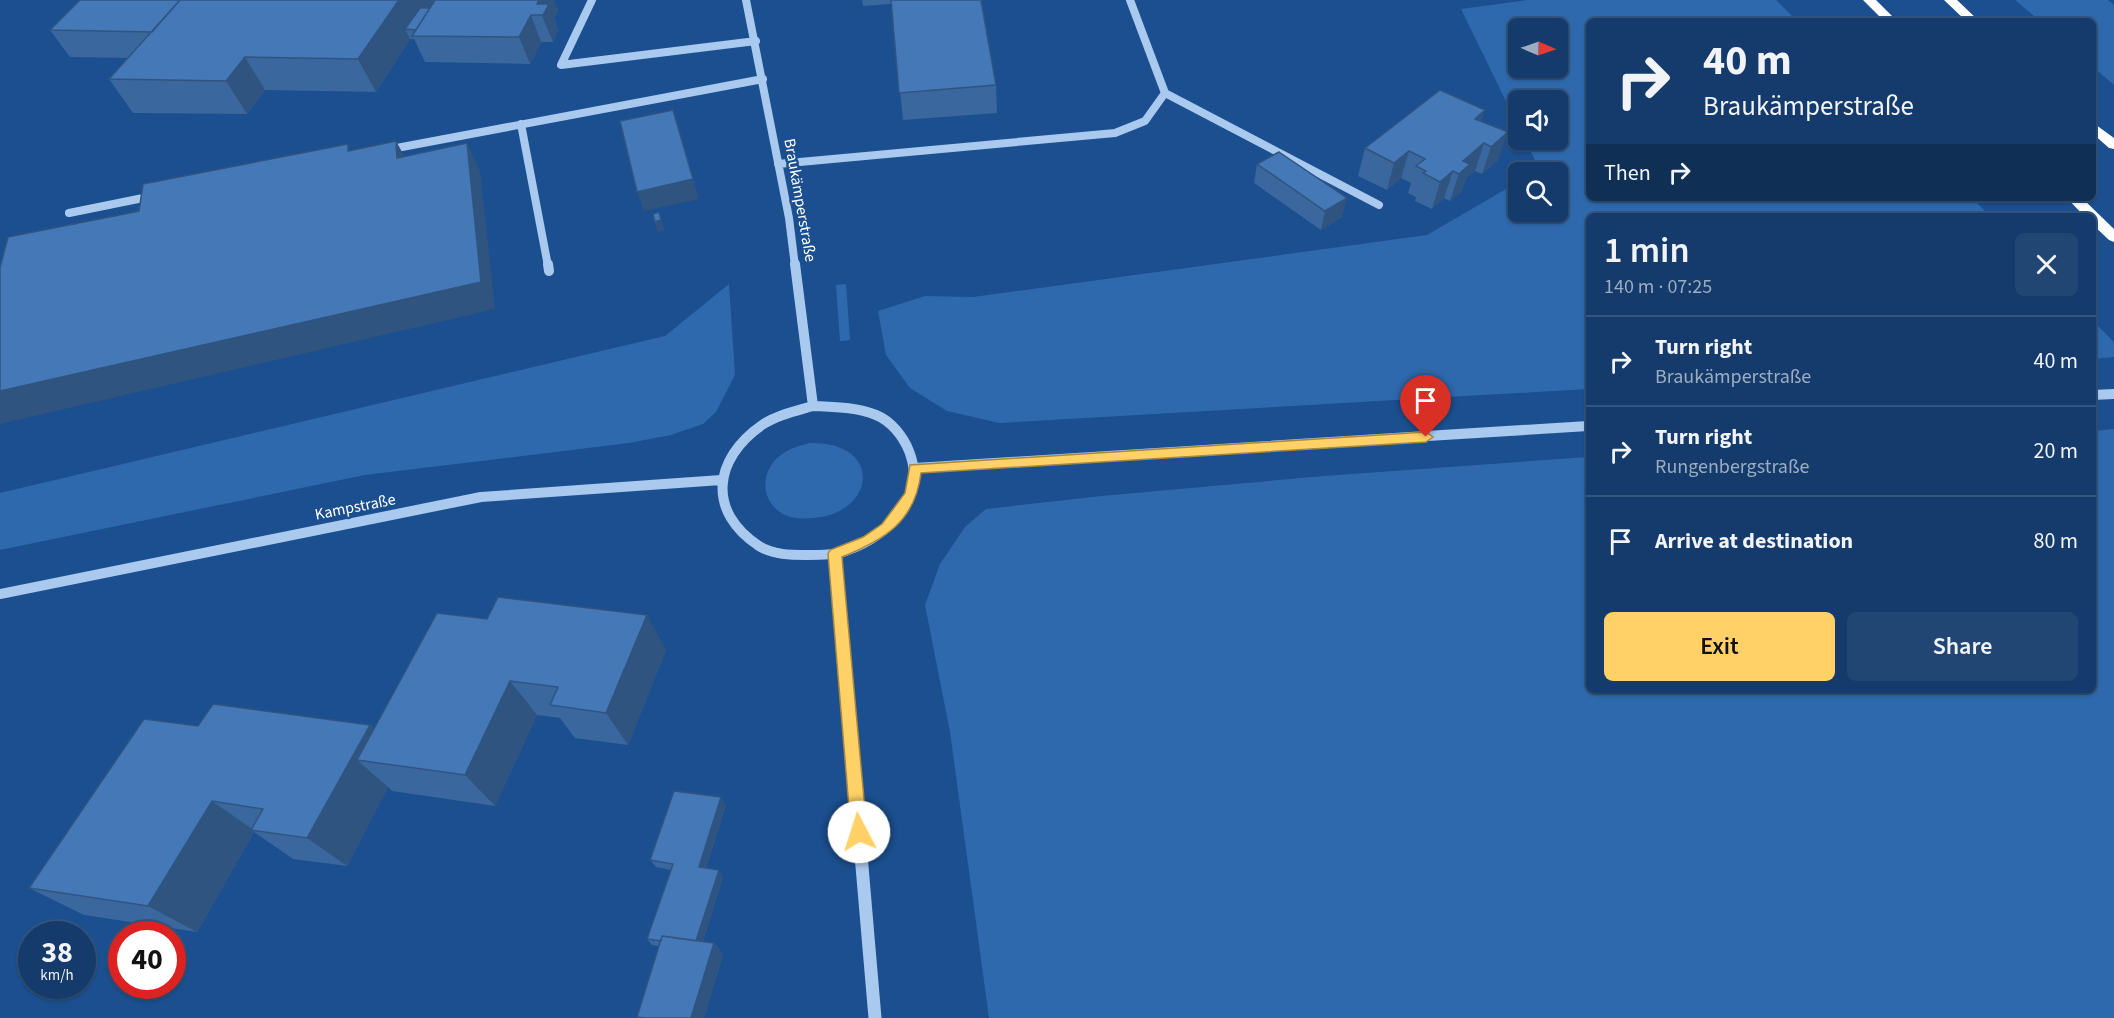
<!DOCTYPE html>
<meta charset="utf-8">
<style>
:root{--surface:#143b6b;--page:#214673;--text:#f1f3f6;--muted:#9dadc1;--line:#33557e;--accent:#ffd166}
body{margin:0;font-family:"Source Sans 3",sans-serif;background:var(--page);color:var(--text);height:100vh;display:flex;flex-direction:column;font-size:22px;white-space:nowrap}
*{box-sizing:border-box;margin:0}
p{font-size:20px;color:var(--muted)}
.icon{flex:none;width:33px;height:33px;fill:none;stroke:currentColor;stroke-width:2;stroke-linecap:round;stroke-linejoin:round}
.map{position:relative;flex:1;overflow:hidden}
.panel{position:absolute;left:1586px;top:213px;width:510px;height:480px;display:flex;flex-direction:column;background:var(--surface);border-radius:9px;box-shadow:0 2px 4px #0004,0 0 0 2px var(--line)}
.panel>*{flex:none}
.top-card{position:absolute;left:1586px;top:18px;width:510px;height:183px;border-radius:9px;box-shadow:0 2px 4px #0004,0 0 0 2px var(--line);background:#143b6b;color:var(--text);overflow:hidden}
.needle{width:39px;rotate:92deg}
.fabs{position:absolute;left:1508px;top:18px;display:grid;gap:12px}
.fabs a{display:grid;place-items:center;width:60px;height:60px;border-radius:9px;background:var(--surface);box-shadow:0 2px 4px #0004,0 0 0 2px var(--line);font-size:30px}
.speed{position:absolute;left:18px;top:921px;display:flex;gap:12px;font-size:30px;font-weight:700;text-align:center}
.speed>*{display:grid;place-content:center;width:78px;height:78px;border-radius:50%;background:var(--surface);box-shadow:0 2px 4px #0004,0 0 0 2px var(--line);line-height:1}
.speed small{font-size:15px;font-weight:400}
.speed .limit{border:9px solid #d22;background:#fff;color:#111}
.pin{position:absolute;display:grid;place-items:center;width:51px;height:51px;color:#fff;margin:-62px -26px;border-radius:50% 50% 50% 0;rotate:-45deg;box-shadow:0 0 6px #0007}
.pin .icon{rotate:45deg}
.me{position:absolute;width:66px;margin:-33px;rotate:355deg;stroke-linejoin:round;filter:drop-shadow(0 0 4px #0008)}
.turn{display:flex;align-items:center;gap:21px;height:126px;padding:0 18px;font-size:27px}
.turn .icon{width:78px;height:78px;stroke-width:2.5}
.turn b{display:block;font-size:42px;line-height:51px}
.then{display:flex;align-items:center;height:57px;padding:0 18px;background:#0003;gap:12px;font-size:22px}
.round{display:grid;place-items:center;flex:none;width:63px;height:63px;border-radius:9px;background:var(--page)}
.headline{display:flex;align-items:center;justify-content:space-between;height:102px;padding:0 18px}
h1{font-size:36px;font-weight:600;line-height:45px}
.button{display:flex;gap:12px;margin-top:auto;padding:12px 18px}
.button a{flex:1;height:69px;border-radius:9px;background:var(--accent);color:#111;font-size:24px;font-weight:600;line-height:69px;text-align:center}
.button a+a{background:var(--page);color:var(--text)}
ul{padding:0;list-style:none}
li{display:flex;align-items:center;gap:18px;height:90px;padding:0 18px;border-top:2px solid var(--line)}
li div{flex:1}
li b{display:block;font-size:22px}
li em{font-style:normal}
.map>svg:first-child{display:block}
</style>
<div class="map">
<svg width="2114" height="1018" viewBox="0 0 2114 1018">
<rect width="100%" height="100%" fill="#1b4f8f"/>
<path fill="#2e69ad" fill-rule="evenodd" d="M1527,0H1776L1797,21H1588V198H1972L1990,216H1588V389L999,423L947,411L910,388L886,355L878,311L925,296L973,297L1427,235L1518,182V212H1557V172H1535L1540,170L1525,140H1557V100H1518V126L1461,9ZM1557,28V68H1518V28Z
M2015,0H2108L2114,5V85L2093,67L2092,21H2040Z
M729,284L735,375L716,412L703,424L671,435L629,443L365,475L0,550V493L665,336Z
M846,284L850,340L840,341L836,285Z
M2092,320L2114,342V357L2093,359Z
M2114,429V1018H989L950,732L925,605L940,564L965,527L986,509L1101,496L1324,476L1588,457V690H2092L2093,431Z
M810,443C885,442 875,514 813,518C803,519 794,519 785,515C762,504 759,476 777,458C787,449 798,446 810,443Z"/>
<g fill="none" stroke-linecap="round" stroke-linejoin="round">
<path stroke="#a9c9ee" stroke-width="8" d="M592,0L561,65L756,41
M746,0L789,218L795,266
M1165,93L1379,205
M521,124L548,266
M386,150L763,79
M778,164L1115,133L1145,121L1165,93L1130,0
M69,213L153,196"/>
<path stroke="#a9c9ee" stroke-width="10" d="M548,264L549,271
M795,264L813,406
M2092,395L2114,394
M813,406C834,407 856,407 876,415C891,421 903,436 909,451C927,496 889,536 848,550C835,555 821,555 807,555C791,555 773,555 759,546C707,512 713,459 762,425C777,415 796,411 813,406Z
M915,468L1588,426
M835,554L839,599
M0,594L481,497L721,480"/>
<path stroke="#a9c9ee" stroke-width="13" d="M839,598L875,1018"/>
<path fill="#fff" fill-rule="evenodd" d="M1863,0H1876L1897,21H1884Z
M1944,0H1957L1979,21H1966Z
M2092,122L2114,138V149L2109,148L2092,133Z
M2067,198H2082L2114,229V242L2109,240L2092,224V216H2084Z"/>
</g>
<path fill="#3a679d" d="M862,0H981L996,85L997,113L903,120L891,4L863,6Z
M558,10L554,18L558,30L553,42H541L530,64L425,62L414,39H410L376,92L265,90L247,114L133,113L109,79L128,58L70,57L50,30Z
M1481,121L1498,160L1482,174L1475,171L1466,178L1461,192L1450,201L1444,198L1432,209L1415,201L1416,197L1408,193L1411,183L1401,178L1387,190L1358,176L1365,148Z
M1257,164L1342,217L1321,230L1254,183Z
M437,613L666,650L628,745L575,738L560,718L537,715L495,806L392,791L388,787L347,866L293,859L254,832L197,932L84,915L29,888L198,726L370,725L374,729Z
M726,805L706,868L723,877L703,941L714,943L723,954L704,1018H638L637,1017L659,946L652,945L647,939L671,870L656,867L650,860Z"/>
<path fill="#305480" d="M399,0H436L417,30L405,29L410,39L376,92L358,59Z
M539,0H554L558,10L554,18L558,30L553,42L537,4Z
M531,15L541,42L530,64L519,37Z
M245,57L265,90L247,114L226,81Z
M673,110L699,199L644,211L637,192Z
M1485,110L1476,137L1475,119Z
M1508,132L1498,160L1482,174L1491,147Z
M396,141L411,168L397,158Z
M467,143L480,171L495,309L0,424V391Z
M1484,143L1475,171L1466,178L1461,192L1450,201L1463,161Z
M1409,151L1401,178L1387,190L1394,163Z
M1453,171L1444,198L1432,209L1440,182Z
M1347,198L1342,217L1321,230L1325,211Z
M661,220L665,230L658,232L655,222Z
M647,615L666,650L628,745L606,713Z
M510,681L537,715L495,806L465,775Z
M370,725L403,757L357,760L388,787L347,866L307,838Z
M721,797L726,805L704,874L699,867Z
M212,801L255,831L251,830L254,832L197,932L148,906Z
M719,870L723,877L700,950L695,944Z
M714,943L723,954L704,1018H691Z"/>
<path fill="#4478b7" stroke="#305480" stroke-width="1.5" d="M80,0H180L152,32L50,30Z
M180,0H399L358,59L245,57L226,81L109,79Z
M435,0H539L537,4H549L543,15H531L519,37L412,36Z
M891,0H981L996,85L899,93Z
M420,8H430L416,30L405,29Z
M1440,90L1485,110L1475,119L1508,132L1491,147L1484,143L1463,161L1470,164L1459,174L1453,171L1440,182L1423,173L1426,171L1416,166L1425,159L1409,151L1394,163L1365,148Z
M673,110L693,179L637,192L620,121Z
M396,141L397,158L467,143L481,282L0,391V268L8,237L139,211L143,184L348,144V151Z
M1279,152L1347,198L1325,211L1257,164Z
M659,212L661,220L655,222L653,214Z
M498,597L647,615L606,713L550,705L558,687L510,681L465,775L357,760L437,613L487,619Z
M213,704L370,725L307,838L251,830L263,809L212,801L148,906L29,888L144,719L198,726Z
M674,791L721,797L699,867L719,870L696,941L662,936L661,941L647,939L673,864L650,860Z
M662,936L714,943L691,1018H644L637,1017Z"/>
<path fill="#ffd166" stroke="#a68842" stroke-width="1.5" d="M1426,432L1433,437L1426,442L921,473C915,522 884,540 842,557L867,832L865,838L859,840L853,838L851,832L828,554L830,550L863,537L882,524L905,493L910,465Z"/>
<g text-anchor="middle" stroke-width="5" stroke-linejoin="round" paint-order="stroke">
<g font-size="16" fill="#fff" stroke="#1b4f8f">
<text transform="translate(801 200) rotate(80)" y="6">Braukämperstraße</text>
<text transform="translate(355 506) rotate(-11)" y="6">Kampstraße</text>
</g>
</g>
</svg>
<div class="fabs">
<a><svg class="needle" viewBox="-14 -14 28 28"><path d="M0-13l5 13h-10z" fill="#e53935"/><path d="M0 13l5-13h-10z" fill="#9dadc1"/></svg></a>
<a><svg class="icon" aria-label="sound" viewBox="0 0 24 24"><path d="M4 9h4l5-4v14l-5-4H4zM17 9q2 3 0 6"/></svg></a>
<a><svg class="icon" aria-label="search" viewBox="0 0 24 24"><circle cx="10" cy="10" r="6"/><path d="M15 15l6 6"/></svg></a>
</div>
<div class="speed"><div>38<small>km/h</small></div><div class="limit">40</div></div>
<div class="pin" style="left:1426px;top:437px;background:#d93025"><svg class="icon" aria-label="arrive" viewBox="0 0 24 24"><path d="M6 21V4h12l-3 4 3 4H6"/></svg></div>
<svg class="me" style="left:859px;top:832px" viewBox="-20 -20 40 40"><circle r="19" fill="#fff"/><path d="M0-13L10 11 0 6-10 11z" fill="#ffd166"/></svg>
<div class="top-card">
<div class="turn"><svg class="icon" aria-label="right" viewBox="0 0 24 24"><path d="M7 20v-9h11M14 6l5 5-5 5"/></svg><div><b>40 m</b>Braukämperstraße</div></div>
<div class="then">Then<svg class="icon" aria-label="right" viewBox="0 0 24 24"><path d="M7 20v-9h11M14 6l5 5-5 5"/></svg></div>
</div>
<section class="panel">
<div class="headline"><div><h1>1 min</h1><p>140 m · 07:25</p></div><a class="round"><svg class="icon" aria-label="close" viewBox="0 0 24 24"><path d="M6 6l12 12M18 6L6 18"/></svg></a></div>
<ul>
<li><svg class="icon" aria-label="right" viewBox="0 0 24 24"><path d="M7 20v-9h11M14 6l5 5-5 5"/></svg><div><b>Turn right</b><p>Braukämperstraße</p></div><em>40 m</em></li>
<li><svg class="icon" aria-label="right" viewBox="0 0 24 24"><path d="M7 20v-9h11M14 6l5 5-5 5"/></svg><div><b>Turn right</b><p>Rungenbergstraße</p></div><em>20 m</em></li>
<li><svg class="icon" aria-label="arrive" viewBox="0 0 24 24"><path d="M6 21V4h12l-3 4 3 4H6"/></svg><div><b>Arrive at destination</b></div><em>80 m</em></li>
</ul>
<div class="button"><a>Exit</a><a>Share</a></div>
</section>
</div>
